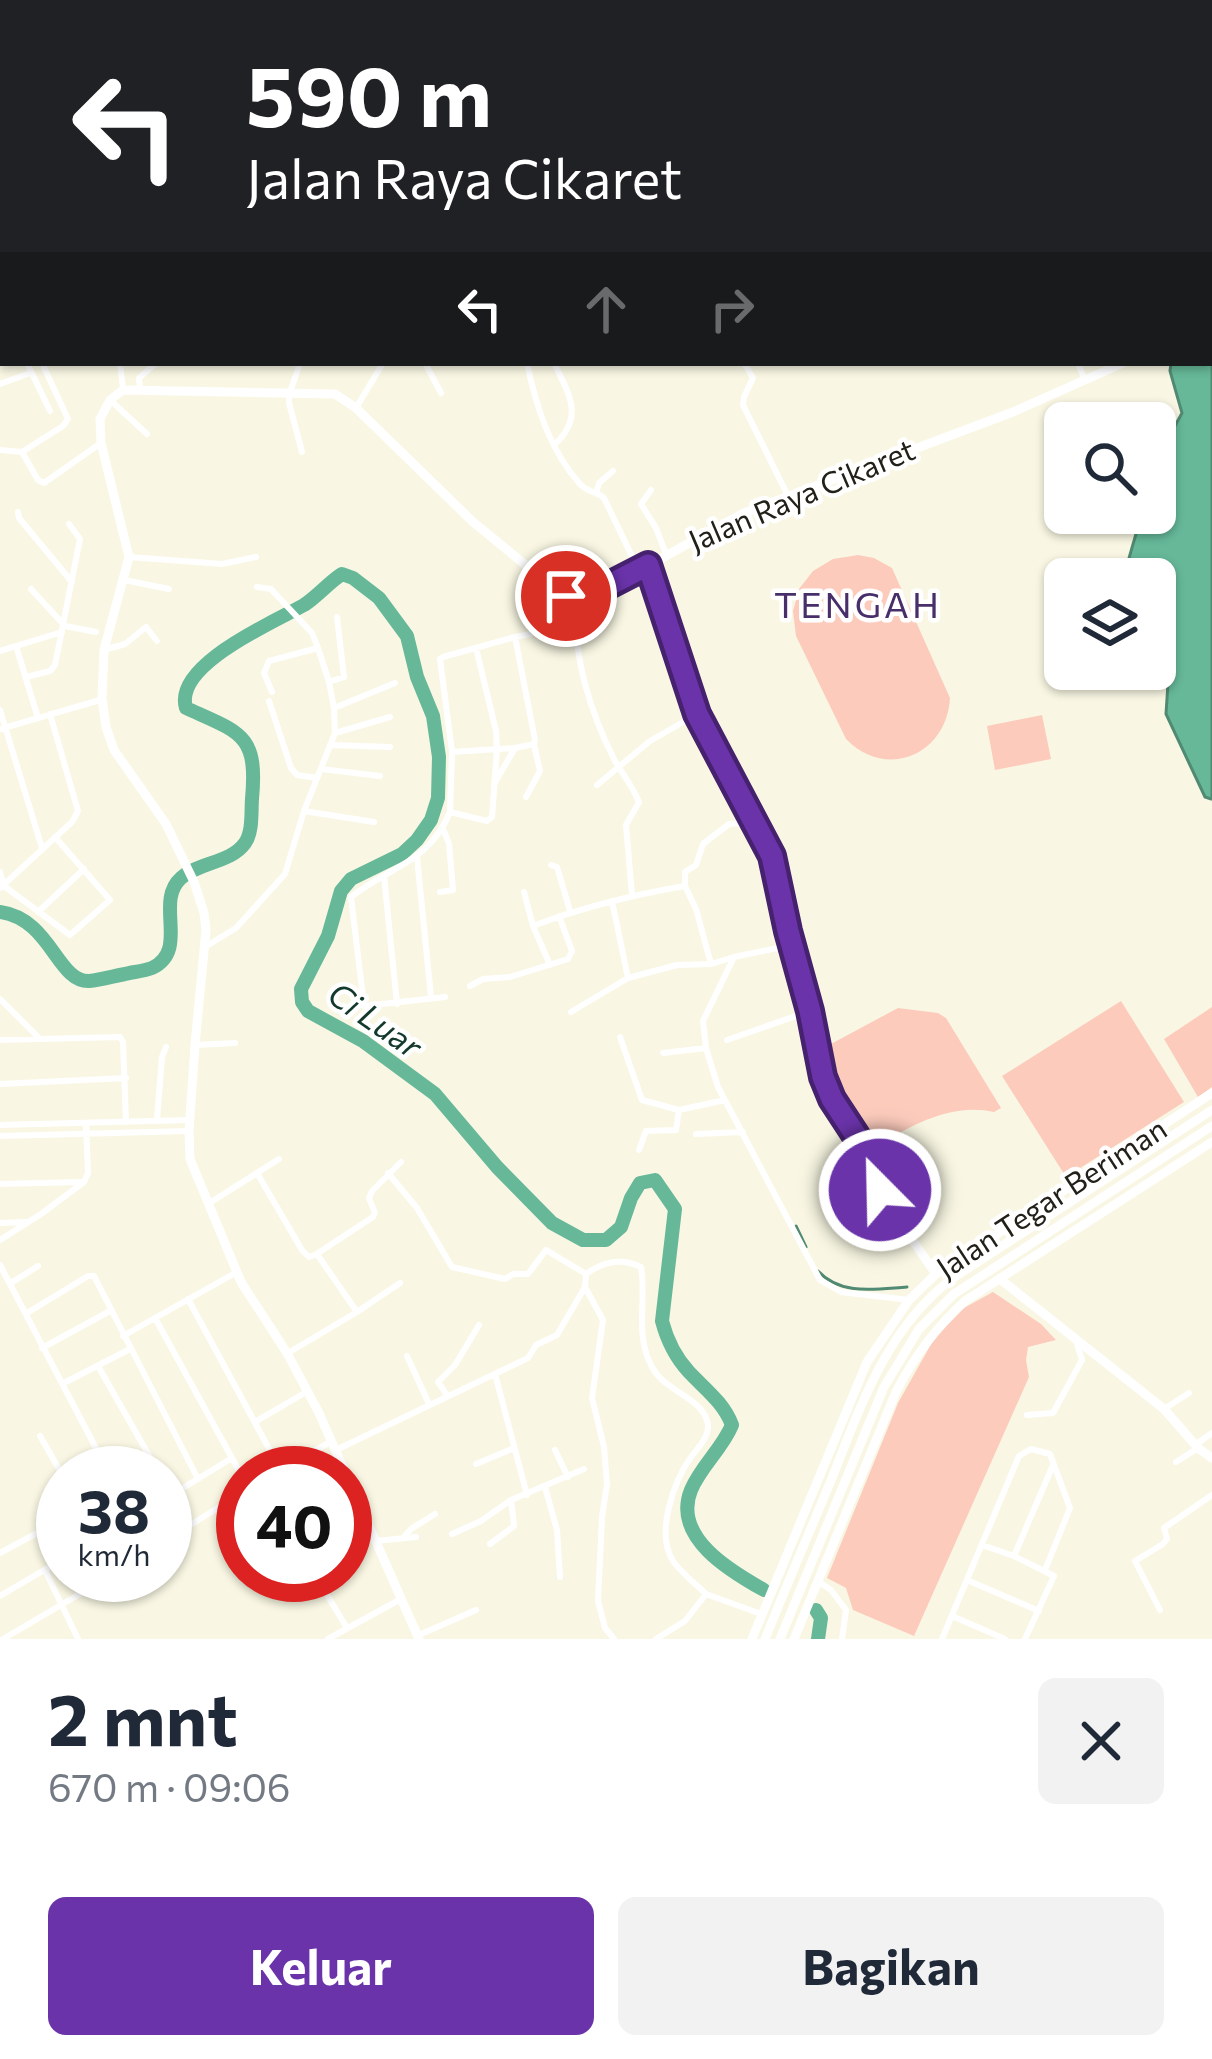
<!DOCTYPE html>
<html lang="id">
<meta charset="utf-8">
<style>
:root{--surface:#fff;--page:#f2f2f3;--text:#1f2937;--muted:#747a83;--accent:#6a33a9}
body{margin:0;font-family:Commissioner,sans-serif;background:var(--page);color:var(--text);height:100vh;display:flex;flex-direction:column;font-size:45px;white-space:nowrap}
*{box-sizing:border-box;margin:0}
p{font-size:39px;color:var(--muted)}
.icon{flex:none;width:66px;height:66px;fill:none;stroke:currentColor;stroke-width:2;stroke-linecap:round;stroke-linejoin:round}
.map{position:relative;height:1639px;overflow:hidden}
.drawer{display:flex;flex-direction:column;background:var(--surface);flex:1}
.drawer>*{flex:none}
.guide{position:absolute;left:0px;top:0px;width:1212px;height:366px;box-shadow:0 3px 9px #0004;background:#202124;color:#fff;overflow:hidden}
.buttons{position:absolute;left:1044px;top:402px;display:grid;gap:24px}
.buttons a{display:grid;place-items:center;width:132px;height:132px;border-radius:18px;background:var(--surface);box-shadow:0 3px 9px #0004;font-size:60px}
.speed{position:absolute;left:36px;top:1446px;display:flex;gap:24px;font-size:60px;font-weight:700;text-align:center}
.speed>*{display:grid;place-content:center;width:156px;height:156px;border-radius:50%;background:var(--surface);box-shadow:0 3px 9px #0004;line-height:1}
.speed small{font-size:30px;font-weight:400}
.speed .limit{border:18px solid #d22;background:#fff;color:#111}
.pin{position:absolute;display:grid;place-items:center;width:102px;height:102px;color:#fff;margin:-51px;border:6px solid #fff;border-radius:50%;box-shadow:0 3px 12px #0007}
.me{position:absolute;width:132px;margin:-66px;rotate:337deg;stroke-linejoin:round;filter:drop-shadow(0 0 9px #0008)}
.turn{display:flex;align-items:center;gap:42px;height:252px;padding:0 48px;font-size:54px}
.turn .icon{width:156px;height:156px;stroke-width:2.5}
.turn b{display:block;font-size:84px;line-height:102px}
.lanes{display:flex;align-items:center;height:114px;padding:0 48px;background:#0003;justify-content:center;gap:60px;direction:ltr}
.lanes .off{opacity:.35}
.round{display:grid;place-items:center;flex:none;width:126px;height:126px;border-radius:18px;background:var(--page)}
.overview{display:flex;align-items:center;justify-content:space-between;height:204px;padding:0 48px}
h1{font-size:72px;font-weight:700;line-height:90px}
.primary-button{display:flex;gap:24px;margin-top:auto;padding:24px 48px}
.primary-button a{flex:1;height:138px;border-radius:18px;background:var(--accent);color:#fff;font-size:48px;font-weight:700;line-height:138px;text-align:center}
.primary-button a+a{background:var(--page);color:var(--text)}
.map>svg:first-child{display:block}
</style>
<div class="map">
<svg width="1212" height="1639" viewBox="0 0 1212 1639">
<rect width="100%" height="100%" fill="#f9f7e3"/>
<path fill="#fccbbc" d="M858,555L874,558L892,568L950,698C947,754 887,781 846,739L796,636L793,611L799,589L813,571L833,559Z
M1042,715L1051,759L995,770L987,726Z
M1121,1001L1184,1102L1066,1177L1002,1076Z
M1212,1007V1087L1198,1097L1164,1039Z
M898,1008L938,1013L946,1018L1001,1108L994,1112C950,1102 909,1127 873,1148C852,1118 823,1084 829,1045Z
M993,1292L1041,1324L1056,1340L1028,1347L1026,1360L1029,1377L914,1636L853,1610L846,1588L827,1578L898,1403L934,1339L964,1308Z"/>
<path fill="#66b899" stroke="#518a73" stroke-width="3" d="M1212,336V799H1211L1205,797L1166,714L1168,683L1155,655V579H1123L1142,513H1155L1157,459L1182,413L1170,371L1171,363H1209V338Z"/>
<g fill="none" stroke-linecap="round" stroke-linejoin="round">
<path stroke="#518a73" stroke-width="3" d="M796,1226L806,1247
M818,1271C841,1296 876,1289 907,1287"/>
<path stroke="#66b899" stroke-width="14" d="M0,912C51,919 57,982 89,981C101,980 114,976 125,974C133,972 144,971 152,968C190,950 154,902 181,878C199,862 231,863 245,843C253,832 251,812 252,799C258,734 241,733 186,708C173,665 274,622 304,605C318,596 328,583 342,574L353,578L379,598L407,636L417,677L433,716L439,757L438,798L431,820L417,840L402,854L351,879L341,891L328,936L301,989L302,1002L308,1011L363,1041L435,1094L497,1167L552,1223L583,1240H606L621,1227L631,1198L640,1183L655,1180L675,1209L662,1321C667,1340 676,1358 689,1372C705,1389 724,1403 732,1425C722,1449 701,1466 691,1490C672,1537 730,1571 764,1590
M816,1610L821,1618L818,1639"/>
<path stroke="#fff" stroke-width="6" d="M34,0L36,3
M239,0L241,3
M315,0L316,3
M88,3L91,0
M222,3L226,0
M521,3L524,0
M527,3L530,0
M794,3L795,0
M898,3L909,0
M975,3V0
M0,29L3,30
M0,66L3,64
M0,94L3,98
M0,245L3,247
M1209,252L1212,251
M27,363L50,411
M120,363L123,389
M300,363L289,395V403L302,452
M425,363L441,393
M527,363C536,406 550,451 580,484C587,492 596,491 604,498L639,571
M744,363L753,378L744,397L743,405L788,496
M1078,363L1085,381
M0,384L30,373
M140,390L139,378L156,363
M110,400L147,434
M356,408L383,363
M554,445C585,417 569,394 554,363
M0,450L22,452L38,480L44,483L101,443
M22,452L63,426L68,419L42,363
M597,490L599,483L613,471
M651,490L641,504L656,528L666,554
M18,512L19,518L72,582
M129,557L222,564L256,557
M124,580L169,589
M31,589L65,626L96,632
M575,598C573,655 590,712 615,761C623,775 633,787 639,802L626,825L632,895
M16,646L38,718
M476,648L496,731L497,749L492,817L487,821L450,812L452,752L440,659L443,657L515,637L574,625
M104,650L125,644L146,627L157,641
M0,651L62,632
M26,677L50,671L55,665L80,539L69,524
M329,682L344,677L337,617
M272,692L264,673L269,661L318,648
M269,701L291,768L297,775L317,778
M334,708L395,683
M0,710L42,848
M0,729L100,700
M335,733L390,717
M330,745L390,747
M452,752L515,748
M321,769L380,776
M494,784L515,748L534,744L535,740L515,637
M597,785L650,741L697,714
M526,797L540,771L534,745
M304,811L374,822
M417,857L431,997
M551,865L557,867L570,911
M0,872L4,886L70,935L110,900L55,837
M384,876L397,1004
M685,886V872L696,865L703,844L729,824L738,823L756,831
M0,888L72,822L78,811L50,714
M440,892L453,890L449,844L444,831
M524,892L533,926L550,965
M38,912L84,869
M533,926C583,907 632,895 685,886L696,909L711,964
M792,945L734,957L703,1021L706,1048L718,1087L820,1280L841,1292L909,1300
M205,947L236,928L285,874L304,811L335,733L334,708L329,682L318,648L312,633L271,589L257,587
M628,978L677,965L711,964L734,957
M470,986L483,979L510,977L568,959L572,951L559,916
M445,997L364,1006L351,897C390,866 429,863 450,812
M0,999L39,1038
M571,1012L628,978L612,901
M620,1037L642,1100L679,1110
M0,1040L120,1037L123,1042L126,1122
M727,1040L810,1011
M195,1045L235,1043
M663,1053L706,1048
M0,1084L126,1078
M157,1120L162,1057L166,1047
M0,1125L188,1120
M696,1134L743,1132
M0,1136L189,1131
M639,1150L646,1131L676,1130L679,1110L725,1100
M257,1173L302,1250L309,1257L317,1254L357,1312L400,1283
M388,1173L417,1208L452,1267L505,1279L513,1274H528L546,1250L586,1274L585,1287L603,1320L592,1398L604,1447L607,1484L602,1517L598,1601L605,1628L614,1639
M84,1182L88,1173L86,1124
M0,1184L80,1182
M208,1204L279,1159
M0,1223L26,1222
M0,1240L41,1214L84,1182
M318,1253L373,1217L375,1213L369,1198L372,1191L401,1162
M0,1265L109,1473
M586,1274C604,1261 621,1258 641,1267C647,1300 634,1334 652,1367C666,1393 704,1397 708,1425C709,1437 698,1448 691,1457C674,1481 655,1533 673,1561C681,1573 696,1584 706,1594
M11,1283L38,1266
M188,1299L280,1469
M27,1313L88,1276H94L198,1479
M155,1318L243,1478
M123,1336L237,1272
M42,1348L110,1311
M288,1353L357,1312
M407,1356L429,1404
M98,1366L159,1473
M495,1374L527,1495
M62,1384L130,1349
M447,1395L438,1382L455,1365L479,1325
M1164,1409L1189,1393
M1027,1415L1053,1413L1082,1360L1077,1344
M255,1422L308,1391
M40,1436L63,1476
M1195,1445L1212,1433
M336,1450L528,1358L536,1345L557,1335L585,1287
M555,1450L568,1477
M1176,1462L1198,1448
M476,1464L514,1448
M274,1473L332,1441
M165,1484L171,1495
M545,1487L557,1530L560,1577
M165,1499L232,1458
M452,1534L481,1521L511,1500L584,1469
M403,1538L411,1529L435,1514
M165,1541L243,1492
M375,1541L416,1537
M490,1544L514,1526L511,1500
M982,1545L1014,1556L1054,1576L1025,1639
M0,1553L63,1519
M1014,1556L1053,1465
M45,1570L78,1639
M315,1575L347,1628
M967,1580L1039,1611
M819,1582L831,1590L846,1610L842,1639
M0,1596L63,1559
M1160,1610L1135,1561L1163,1544L1167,1539L1164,1528L1212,1495
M952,1616L1005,1639
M419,1635L476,1610
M3,1639L112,1575
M328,1639L401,1599
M656,1639L685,1621L706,1594L761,1614
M942,1639L1019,1456L1031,1449L1050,1454L1070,1508L1045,1570"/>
<path stroke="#fff" stroke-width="9" d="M1157,0V3
M1209,259L1212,270
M1209,314L1212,310
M648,565L697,714L772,856L827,1088L872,1160L886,1202L936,1274
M1000,1279L1164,1409L1198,1448L1212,1458
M419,1639L319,1413L287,1353L241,1282L190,1159L189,1131L195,1045L206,930L204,913L194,882L166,824L114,750L106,727L102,699L104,650L129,557L101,443L100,419L110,400L123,390L335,394L356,408L472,521L557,591L575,598L609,587L744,513L1013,412L1123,363"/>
<path stroke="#fff" stroke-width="9" d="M752,1639L867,1362L909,1300L936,1274L1212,1093
M765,1639C786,1587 808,1535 830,1483C860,1408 886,1328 953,1278L1212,1110
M780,1639L884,1387L919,1329L954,1294L1212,1126
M794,1639L896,1392C914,1357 935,1328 965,1301L1212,1142"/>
</g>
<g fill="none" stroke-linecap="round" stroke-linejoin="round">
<g stroke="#45216e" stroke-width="30">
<path id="route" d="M566,596L584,598L648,565L697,714L772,856L788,931L810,1011L823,1077L832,1099L872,1160L880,1190"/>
</g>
<use href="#route" stroke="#6a33a9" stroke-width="21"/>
</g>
<g text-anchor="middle" stroke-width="9" stroke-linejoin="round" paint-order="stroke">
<g font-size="30" fill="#212019" stroke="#fff">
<text transform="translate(802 496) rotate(-23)" y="10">Jalan Raya Cikaret</text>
<text transform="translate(1052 1199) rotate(-33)" y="10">Jalan Tegar Beriman</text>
</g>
<g font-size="33" font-style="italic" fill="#13392c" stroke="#fff">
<text transform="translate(375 1020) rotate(35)" y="12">Ci Luar</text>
</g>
<g font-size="36" letter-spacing="3" fill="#482f6a" stroke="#fff">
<text x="858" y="618">TENGAH</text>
</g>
</g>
</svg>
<div class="buttons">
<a><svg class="icon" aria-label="search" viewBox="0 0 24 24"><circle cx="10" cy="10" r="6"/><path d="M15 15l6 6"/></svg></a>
<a><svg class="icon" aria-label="layers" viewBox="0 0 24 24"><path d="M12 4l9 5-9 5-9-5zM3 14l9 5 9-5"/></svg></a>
</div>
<div class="speed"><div>38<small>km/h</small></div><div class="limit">40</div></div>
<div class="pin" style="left:566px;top:596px;background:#d93025"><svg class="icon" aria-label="arrive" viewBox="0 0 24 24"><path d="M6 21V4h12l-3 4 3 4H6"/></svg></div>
<svg class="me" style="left:880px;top:1190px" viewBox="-20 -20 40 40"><circle r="17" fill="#6a33a9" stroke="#fff" stroke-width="3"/><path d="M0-11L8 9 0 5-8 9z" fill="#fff"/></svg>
<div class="guide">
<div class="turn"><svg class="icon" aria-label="left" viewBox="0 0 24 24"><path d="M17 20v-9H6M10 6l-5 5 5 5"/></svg><div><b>590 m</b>Jalan Raya Cikaret</div></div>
<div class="lanes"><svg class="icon" aria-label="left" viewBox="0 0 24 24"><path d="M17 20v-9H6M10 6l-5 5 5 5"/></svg><svg class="icon off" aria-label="ahead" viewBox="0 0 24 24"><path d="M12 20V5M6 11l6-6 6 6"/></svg><svg class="icon off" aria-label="right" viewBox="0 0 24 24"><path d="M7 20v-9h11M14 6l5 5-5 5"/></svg></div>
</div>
</div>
<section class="drawer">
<div class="overview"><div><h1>2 mnt</h1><p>670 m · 09:06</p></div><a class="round"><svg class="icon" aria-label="close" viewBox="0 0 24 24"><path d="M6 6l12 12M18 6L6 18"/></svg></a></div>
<div class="primary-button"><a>Keluar</a><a>Bagikan</a></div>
</section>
